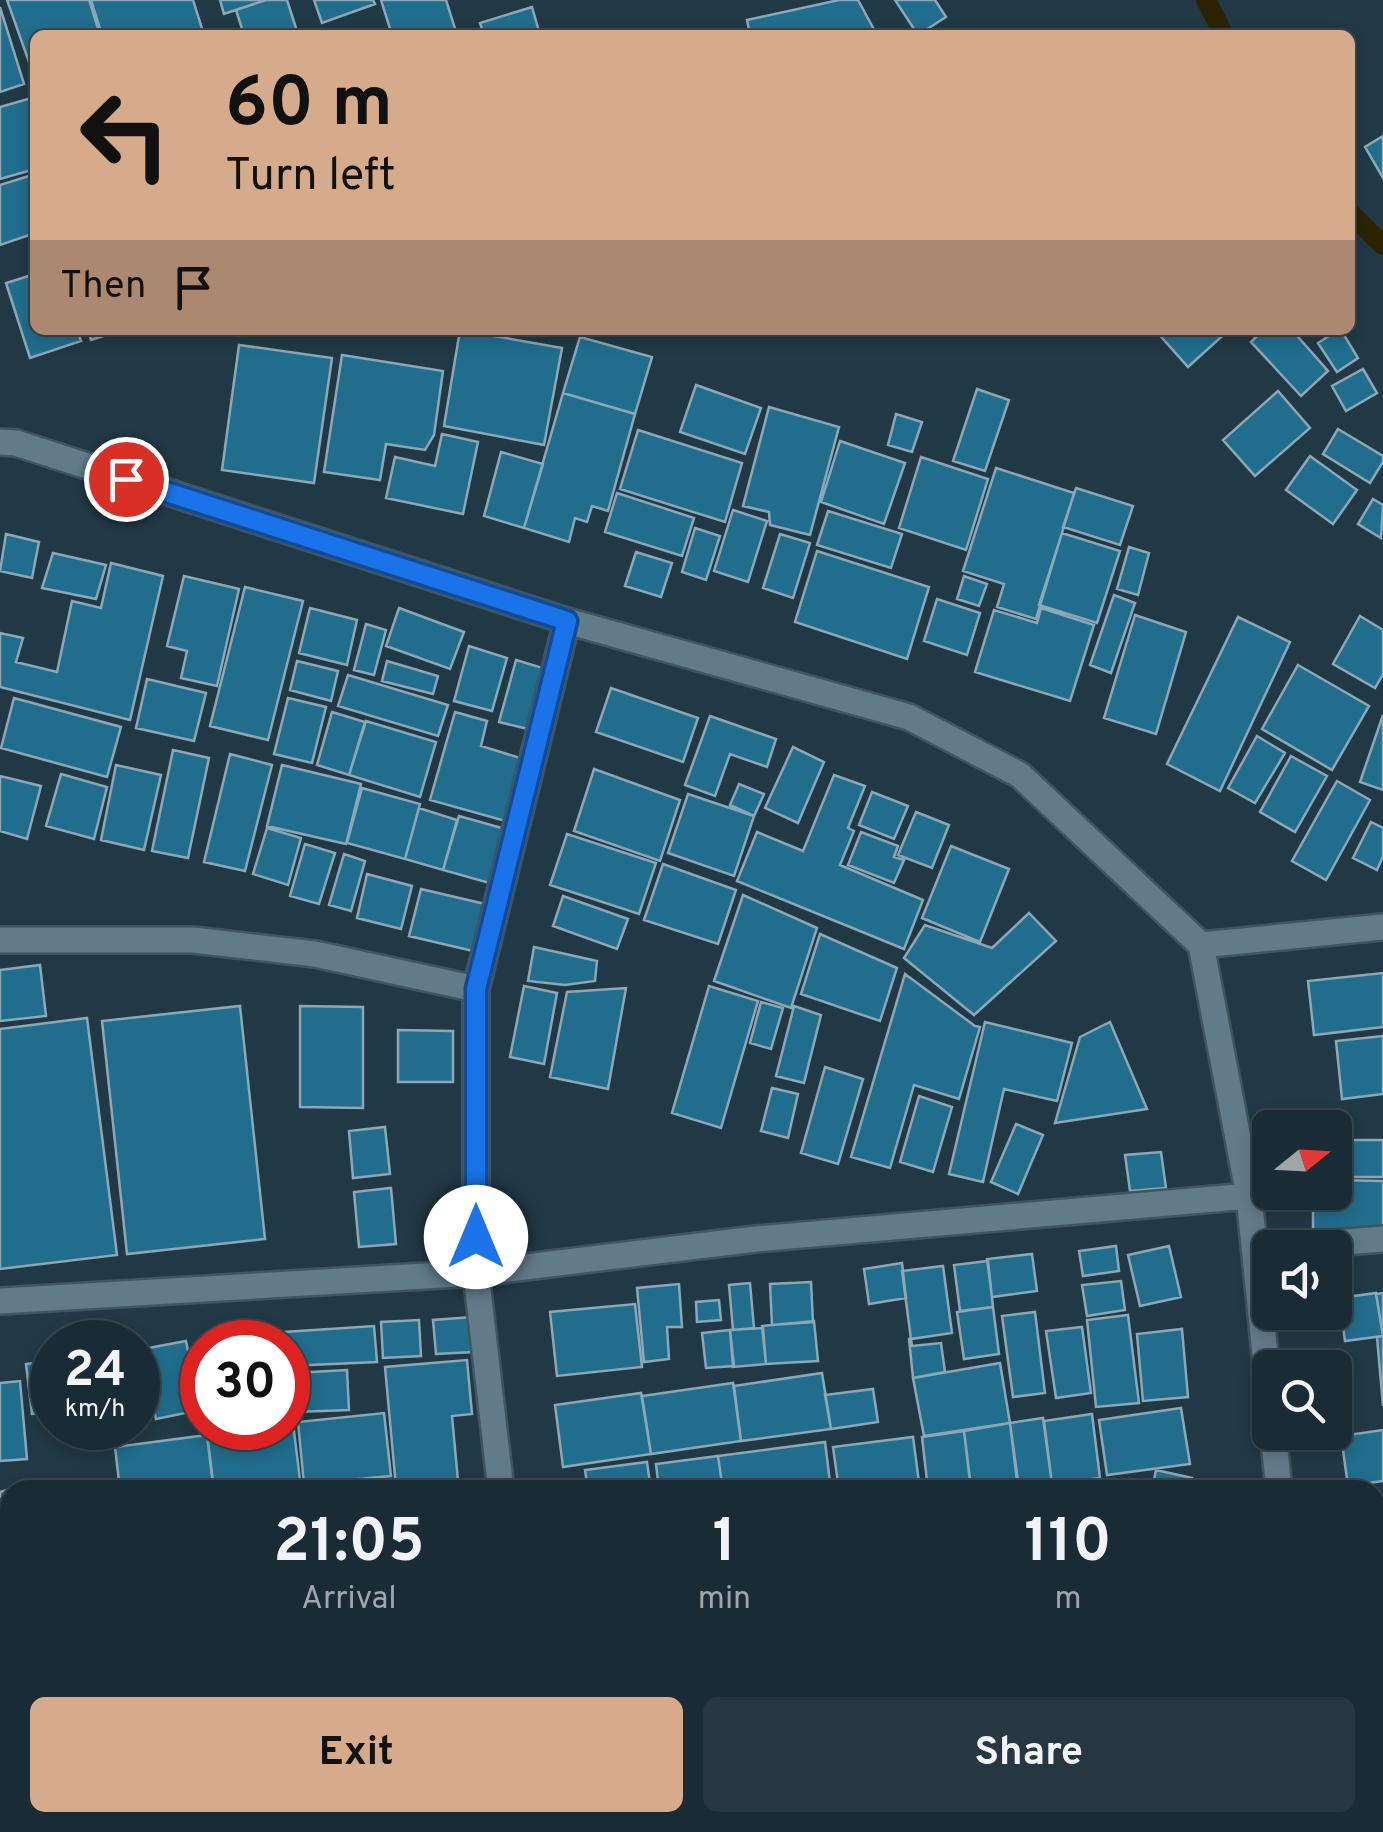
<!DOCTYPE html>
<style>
:root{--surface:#192b34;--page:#263740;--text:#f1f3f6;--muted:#9fa7ac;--line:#37474f;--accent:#d6ab8b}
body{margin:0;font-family:Overpass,sans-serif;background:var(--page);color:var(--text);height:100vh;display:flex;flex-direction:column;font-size:38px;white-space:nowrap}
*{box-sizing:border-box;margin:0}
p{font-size:32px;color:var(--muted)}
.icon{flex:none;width:55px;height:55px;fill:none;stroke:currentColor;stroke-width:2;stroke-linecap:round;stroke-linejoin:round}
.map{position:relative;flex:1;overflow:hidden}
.side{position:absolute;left:0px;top:1480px;width:1385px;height:352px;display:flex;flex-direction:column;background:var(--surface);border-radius:30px 30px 0 0;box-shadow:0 5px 15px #0003,0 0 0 2px var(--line)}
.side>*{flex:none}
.hud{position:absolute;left:30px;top:30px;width:1325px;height:305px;border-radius:15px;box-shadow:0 5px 15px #0003,0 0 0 2px var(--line);background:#d6ab8b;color:#111;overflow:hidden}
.needle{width:65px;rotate:72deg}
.buttons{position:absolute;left:1252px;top:1110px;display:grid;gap:20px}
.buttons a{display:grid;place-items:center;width:100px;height:100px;border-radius:15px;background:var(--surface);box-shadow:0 5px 15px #0003,0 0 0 2px var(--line);font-size:50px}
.speed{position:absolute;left:30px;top:1320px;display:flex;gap:20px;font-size:50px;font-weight:700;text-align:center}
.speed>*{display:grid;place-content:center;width:130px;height:130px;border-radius:50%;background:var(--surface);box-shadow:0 5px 15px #0003,0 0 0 2px var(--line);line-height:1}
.speed small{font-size:25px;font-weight:400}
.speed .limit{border:15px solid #d22;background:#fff;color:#111}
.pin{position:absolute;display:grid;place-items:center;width:85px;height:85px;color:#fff;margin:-42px;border:5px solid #fff;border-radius:50%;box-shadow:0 2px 10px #0007}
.me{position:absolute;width:110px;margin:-55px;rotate:0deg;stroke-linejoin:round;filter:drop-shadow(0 0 8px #0008)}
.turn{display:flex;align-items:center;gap:35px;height:210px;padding:0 30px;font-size:45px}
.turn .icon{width:130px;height:130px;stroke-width:2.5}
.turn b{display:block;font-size:70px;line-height:85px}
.then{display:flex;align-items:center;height:95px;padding:0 30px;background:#0003;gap:20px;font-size:38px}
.eta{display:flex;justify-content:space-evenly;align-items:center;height:170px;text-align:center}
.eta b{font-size:60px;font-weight:700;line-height:70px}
.primary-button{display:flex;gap:20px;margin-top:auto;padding:20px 30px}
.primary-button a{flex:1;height:115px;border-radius:15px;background:var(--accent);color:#111;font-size:40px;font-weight:700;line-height:115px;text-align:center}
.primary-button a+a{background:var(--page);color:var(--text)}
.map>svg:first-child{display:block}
</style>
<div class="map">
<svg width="1383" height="1832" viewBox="0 0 1383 1832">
<rect width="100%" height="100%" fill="#213945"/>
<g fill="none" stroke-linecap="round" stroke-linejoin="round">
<path stroke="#2b2300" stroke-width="20" d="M1206,0L1224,35
M1350,213L1383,245"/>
</g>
<path fill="#216d8d" stroke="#8ca7b6" stroke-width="2.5" d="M7,0H89L100,35H35V79Z
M91,0H193L204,35H102Z
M220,0H266L224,14Z
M266,0H287L296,28L274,35H244L236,10Z
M314,0H373L375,4L322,23Z
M381,0H446L457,35H392Z
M839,0H858L877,35H750L747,20Z
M895,0H935L946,17L918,35Z
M0,7L24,84L0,92Z
M532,7L540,35H484L480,23Z
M35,97V169L0,179V107Z
M1383,136V178L1365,147Z
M35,174V233L0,245V185Z
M35,274V330H77L81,341L30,358L6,283Z
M88,330H119V331L91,340Z
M460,330L562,348L544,445L444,426Z
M1155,330H1229L1188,367Z
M1263,330H1292L1328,371L1301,396L1251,342Z
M1338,330H1341L1358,358L1337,372L1318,343Z
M580,337L652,357L635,414L563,393Z
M239,345L332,358L314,483L222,470Z
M342,355L443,371L434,435L425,450L386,444L380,480L324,472Z
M1363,369L1377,393L1346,411L1332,386Z
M696,385L761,408L745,454L680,432Z
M977,389L1009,400L985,471L953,461Z
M1278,391L1310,428L1255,476L1223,440Z
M563,393L635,414L608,511L592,506L587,522L575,518L569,542L524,528Z
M769,407L839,427L810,535L770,525L769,512L743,506Z
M896,414L922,422L912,452L888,445Z
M1338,429L1383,456V462L1370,483L1323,454Z
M638,430L742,463L725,522L620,489Z
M442,434L478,442L463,514L386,498L395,457L435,466Z
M840,441L905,463L884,524L821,502Z
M501,452L543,464L524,528L484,516Z
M1310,456L1357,490L1333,524L1286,490Z
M921,457L988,479L966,550L899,528Z
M996,468L1074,493L1036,619L997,607L1004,584L963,571Z
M1076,488L1133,506L1120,545L1063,527Z
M617,493L694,518L682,556L605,532Z
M1373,499L1383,505L1381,538L1358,524Z
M733,510L767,521L748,582L714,571Z
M828,511L902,534L891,568L817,545Z
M695,528L720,536L706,580L682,572Z
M1062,533L1120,551L1097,623L1039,605Z
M6,534L39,542L32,578L0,571Z
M780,534L810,543L793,598L763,588Z
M1129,547L1149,553L1138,595L1117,589Z
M817,551L929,587L907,659L795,622Z
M636,552L672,563L661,597L625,586Z
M53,553L106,565L96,599L42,588Z
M111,563L163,576L130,720L0,687V633L23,638L16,662L57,672L72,601L101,608Z
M184,576L239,589L217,686L181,678L187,651L167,646Z
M964,576L987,584L979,606L957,599Z
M245,587L303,601L268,740L210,726Z
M1114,595L1135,603L1111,673L1090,665Z
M937,599L980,613L967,655L924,641Z
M310,608L357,620L347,665L299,653Z
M399,608L464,632L450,669L386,646Z
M1041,608L1094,625L1070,701L975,672L994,610L1037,623Z
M1135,615L1186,632L1156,734L1104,718Z
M1360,616L1383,630V674L1375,688L1333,664Z
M1238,617L1290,642L1220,791L1167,764Z
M366,624L386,630L374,675L354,670Z
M469,646L507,658L492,711L454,701Z
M516,660L546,669L528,729L499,722Z
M297,661L338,671L331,701L290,690Z
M387,661L438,676L433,694L382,681Z
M1298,665L1369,706L1332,770L1262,729Z
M348,675L448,705L438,736L338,706Z
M147,679L206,693L194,741L136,728Z
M611,688L698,718L683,762L596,732Z
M14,698L121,727L107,777L1,748Z
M288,698L326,707L312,763L274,754Z
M332,712L365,722L349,775L317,765Z
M455,712L487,721L481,746L527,760L509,822L430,800Z
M1383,715V790L1360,782Z
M710,716L776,739L767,767L730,754L715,796L685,785Z
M366,721L436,742L420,797L349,775Z
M1257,736L1285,753L1255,803L1228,788Z
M793,747L824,762L798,823L765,808Z
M173,750L209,758L188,858L152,851Z
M230,754L272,765L245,871L204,862Z
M1291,756L1327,776L1295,832L1260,812Z
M116,765L161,775L144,850L101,840Z
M282,765L361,784L346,844L267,826Z
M594,769L680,800L660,861L574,831Z
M61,774L107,787L94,839L46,826Z
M834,775L865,786L848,828L854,831L840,865L923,900L904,949L737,881L757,832L803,851Z
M0,776L41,786L27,839L0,831Z
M1337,781L1370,800L1326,880L1292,861Z
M739,784L764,794L754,816L730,805Z
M362,788L420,804L405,859L347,843Z
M872,792L908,806L894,839L859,825Z
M688,794L754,816L734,876L668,853Z
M419,808L457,820L443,870L405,859Z
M916,812L949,825L932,868L898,855Z
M459,816L509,830L493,884L443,870Z
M1371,822L1383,828V856L1377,870L1353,858Z
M267,828L301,838L288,885L253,874Z
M861,832L898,846L894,857L904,860L894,883L848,865Z
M567,834L656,863L639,914L550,885Z
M305,844L335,853L319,904L290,896Z
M951,846L1009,869L980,942L922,918Z
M344,854L365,861L351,911L329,905Z
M663,864L736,890L718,944L644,920Z
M367,874L412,886L401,929L357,918Z
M421,889L485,904L473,951L409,936Z
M743,895L817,928L791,1008L714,981Z
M563,896L628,919L617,949L553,926Z
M1029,913L1056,941L974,1015L904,958L925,925L992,948Z
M820,934L897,968L880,1021L801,994Z
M534,947L597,961L595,981L565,985L528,981Z
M40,965L46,1016L0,1021V970Z
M1383,973V1027L1314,1035L1308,981Z
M905,974L975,1026L980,1027L959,1099L914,1085L890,1168L851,1157Z
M524,986L557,993L544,1064L510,1057Z
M709,986L758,1001L721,1128L672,1113Z
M626,988L608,1089L550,1077L567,992Z
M761,1002L783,1008L771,1049L750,1043Z
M240,1006L265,1239L127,1254L102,1021Z
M300,1006L363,1007V1108L300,1107Z
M794,1006L821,1015L804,1083L776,1076Z
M87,1018L117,1255L0,1269V1029Z
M985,1022L1072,1043L1057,1101L1004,1089L983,1182L949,1174Z
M1110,1022L1147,1109L1055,1123L1080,1037Z
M398,1030L453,1031V1082H398Z
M1383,1036V1094L1342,1099L1336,1041Z
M825,1067L863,1079L838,1164L801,1153Z
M772,1088L798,1094L788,1138L761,1131Z
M919,1096L952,1107L933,1172L900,1162Z
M1016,1124L1043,1135L1018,1194L991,1182Z
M385,1127L390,1174L353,1178L349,1131Z
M1335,1140H1383V1177H1335Z
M1161,1152L1166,1188L1130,1191L1125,1155Z
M1335,1180L1383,1181V1231L1313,1230V1192H1335Z
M391,1188L396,1244L359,1247L354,1192Z
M1116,1246L1119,1271L1083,1276L1079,1251Z
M1169,1246L1181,1297L1140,1306L1128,1255Z
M1032,1254L1037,1291L992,1297L987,1259Z
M988,1261L993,1307L960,1311L954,1265Z
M902,1263L906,1298L869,1304L864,1269Z
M943,1266L952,1333L911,1339L902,1271Z
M1121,1281L1125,1310L1087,1316L1082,1285Z
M811,1282L813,1322L772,1325L770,1284Z
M750,1283L754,1328L733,1330L729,1285Z
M679,1284L682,1327H667L669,1359L644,1362L637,1288Z
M1376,1293L1383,1336L1345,1341L1339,1298Z
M1383,1293V1336L1376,1294Z
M719,1300L721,1320L697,1322L696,1302Z
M635,1304L642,1367L557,1376L550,1312Z
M993,1307L999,1354L964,1359L957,1312Z
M1035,1312L1045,1393L1013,1397L1002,1316Z
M1128,1315L1139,1403L1096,1407L1087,1320Z
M472,1317L474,1352L436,1354L433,1320Z
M419,1320L421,1356L383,1358L381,1322Z
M814,1321L818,1361L766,1364L762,1326Z
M374,1326L377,1362L288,1366V1342H284V1332Z
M1082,1327L1091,1393L1056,1398L1046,1331Z
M763,1328L766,1364L733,1367L730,1330Z
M1182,1329L1188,1397L1143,1401L1137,1334Z
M730,1330L734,1366L706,1368L702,1333Z
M1383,1336V1406L1377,1337Z
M909,1339H911L912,1346L941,1343L945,1372L913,1378Z
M186,1341L200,1410L156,1419L143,1349Z
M467,1360L472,1414L452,1416L458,1481L396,1487L385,1367Z
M52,1361V1411L32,1414L26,1364Z
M1000,1363L1010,1423L924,1436L913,1378Z
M347,1370L349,1410L295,1412L293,1373Z
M822,1373L831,1429L741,1441L734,1386Z
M20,1381L27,1459L0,1461V1383Z
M733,1383L741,1441L651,1454L642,1396Z
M873,1389L878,1422L831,1429L825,1395Z
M641,1393L651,1454L563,1467L555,1405Z
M1181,1408L1190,1464L1107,1475L1099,1420Z
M384,1413L391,1476L304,1484L298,1422Z
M1092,1414L1100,1478L1052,1484L1044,1421Z
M1043,1418L1052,1484L1019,1488L1010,1423Z
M293,1423L300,1480L297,1481L298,1488L214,1490L207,1433L257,1428H288V1424Z
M1010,1423L1017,1481L971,1487L964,1431Z
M1383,1430V1481L1348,1486L1341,1436Z
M964,1431L971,1490H928L922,1437Z
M207,1435L213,1485L166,1490H120L115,1447Z
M913,1437L920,1490H839L833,1447Z
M825,1442L831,1490H723L718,1456Z
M718,1456L723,1490H659L656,1464Z
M647,1462L651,1490H588L585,1470Z
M1156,1470L1192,1478L1189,1490H1152Z
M14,1488L15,1490H10V1607L0,1610V1492Z
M1383,1503V1584L1375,1585V1504Z
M10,1633V1719L0,1721V1636Z
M260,1822H293L296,1832H254L252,1825Z
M517,1822H635V1832H517Z
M637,1822H687L689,1832H639Z
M709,1822H735V1831H708Z
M742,1822H769V1832H742Z
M880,1822H969L971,1832H882Z
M1057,1822H1090L1093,1832H1060Z
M1094,1822H1125L1127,1832H1097Z
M1273,1822H1362V1832H1273Z"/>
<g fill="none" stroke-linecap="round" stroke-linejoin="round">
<g stroke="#3f555f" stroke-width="30">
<path id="minor" d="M0,442L16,443L567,621L909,717L1020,775L1201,945L1249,1196L1270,1404
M0,940H193L315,954L476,989
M1201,945L1383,927
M1275,1248L1383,1239
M0,1301L476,1273L756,1239L1249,1196
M1273,1432L1279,1490
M501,1490L476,1273V989L567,621
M1375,1630H1383
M0,1792L10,1789
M1266,1822L1268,1832
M513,1832L514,1822"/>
</g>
<use href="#minor" stroke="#627b89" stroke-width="25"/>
</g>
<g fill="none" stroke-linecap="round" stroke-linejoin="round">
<g stroke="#114b97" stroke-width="25">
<path id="route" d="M126,479L567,621L476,989V1237"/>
</g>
<use href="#route" stroke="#1a73e8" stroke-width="18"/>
</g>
</svg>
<div class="buttons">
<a><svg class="needle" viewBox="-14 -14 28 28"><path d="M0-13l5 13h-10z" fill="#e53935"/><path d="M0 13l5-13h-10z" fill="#9fa7ac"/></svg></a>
<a><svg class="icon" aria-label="sound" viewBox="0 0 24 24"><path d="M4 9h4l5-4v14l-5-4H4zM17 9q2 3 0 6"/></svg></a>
<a><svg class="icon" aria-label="search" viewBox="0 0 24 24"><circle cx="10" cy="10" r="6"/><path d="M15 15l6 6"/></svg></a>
</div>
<div class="speed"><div>24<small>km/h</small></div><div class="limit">30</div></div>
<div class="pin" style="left:126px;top:479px;background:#d93025"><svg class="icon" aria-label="arrive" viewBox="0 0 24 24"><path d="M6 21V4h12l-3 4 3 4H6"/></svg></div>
<svg class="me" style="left:476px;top:1237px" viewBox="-20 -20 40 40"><circle r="19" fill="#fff"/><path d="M0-13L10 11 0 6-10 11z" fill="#1a73e8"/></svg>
<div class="hud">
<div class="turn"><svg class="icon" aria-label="left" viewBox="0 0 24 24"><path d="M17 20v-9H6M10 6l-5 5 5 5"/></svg><div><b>60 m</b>Turn left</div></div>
<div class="then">Then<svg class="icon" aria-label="arrive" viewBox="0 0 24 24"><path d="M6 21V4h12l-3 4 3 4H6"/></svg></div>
</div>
<section class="side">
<div class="eta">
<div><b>21:05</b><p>Arrival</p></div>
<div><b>1</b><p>min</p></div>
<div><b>110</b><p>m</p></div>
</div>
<div class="primary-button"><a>Exit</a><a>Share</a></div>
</section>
</div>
